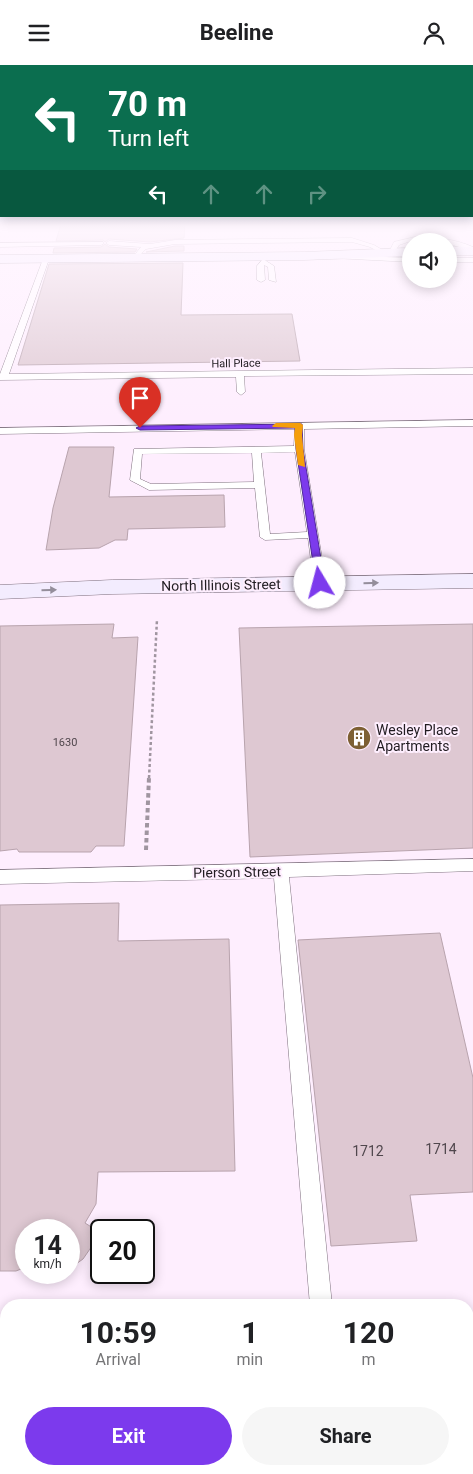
<!DOCTYPE html>
<style>
:root{--surface:#fff;--page:#f6f6f6;--text:#202124;--muted:#757577;--accent:#7c3aed}
body{margin:0;font-family:Roboto,sans-serif;background:var(--page);color:var(--text);height:100vh;display:flex;flex-direction:column;font-size:19px;white-space:nowrap}
*{box-sizing:border-box;margin:0}
p{font-size:16px;color:var(--muted)}
.icon{flex:none;width:28px;height:28px;fill:none;stroke:currentColor;stroke-width:2;stroke-linecap:round;stroke-linejoin:round}
.map{position:relative;flex:1;overflow:hidden}
.side{position:absolute;left:0px;top:1234px;width:474px;height:176px;display:flex;flex-direction:column;background:var(--surface);border-radius:20px 20px 0 0;box-shadow:0 2px 12px #0003}
.side>*{flex:none}
.guide{position:absolute;left:0px;top:0px;width:474px;height:152px;box-shadow:0 2px 12px #0003;background:#0b6e4f;color:#fff;overflow:hidden}
.buttons{position:absolute;left:402px;top:168px;display:grid;gap:10px}
.buttons a{display:grid;place-items:center;width:55px;height:55px;border-radius:50%;background:var(--surface);box-shadow:0 2px 12px #0003;font-size:25px}
.speed{position:absolute;left:15px;top:1154px;display:flex;gap:10px;font-size:25px;font-weight:700;text-align:center}
.speed>*{display:grid;place-content:center;width:65px;height:65px;border-radius:50%;background:var(--surface);box-shadow:0 2px 12px #0003;line-height:1}
.speed small{font-size:12px;font-weight:400}
.speed .limit{border:2px solid #111;border-radius:8px;background:#fff;color:#111}
.pin{position:absolute;display:grid;place-items:center;width:42px;height:42px;color:#fff;margin:-51px -21px;border-radius:50% 50% 50% 0;rotate:-45deg;box-shadow:0 0 5px #0007}
.pin .icon{rotate:45deg}
.me{position:absolute;width:55px;margin:-28px;rotate:352deg;stroke-linejoin:round;filter:drop-shadow(0 0 4px #0008)}
.turn{display:flex;align-items:center;gap:18px;height:105px;padding:0 25px;font-size:22px}
.turn .icon{width:65px;height:65px;stroke-width:2.5}
.turn b{display:block;font-size:35px;line-height:42px}
.lanes{display:flex;align-items:center;height:48px;padding:0 25px;background:#0003;justify-content:center;gap:25px;direction:ltr}
.lanes .off{opacity:.35}
.eta{display:flex;justify-content:space-evenly;align-items:center;height:85px;text-align:center}
.eta b{font-size:30px;font-weight:700;line-height:35px}
.button{display:flex;gap:10px;margin-top:auto;padding:10px 25px}
.button a{flex:1;height:58px;border-radius:30px;background:var(--accent);color:#fff;font-size:20px;font-weight:700;line-height:58px;text-align:center}
.button a+a{background:var(--page);color:var(--text)}
header{display:flex;justify-content:space-between;align-items:center;height:65px;padding:0 25px;background:var(--surface);font-size:22px;font-weight:700}
.map>svg:first-child{display:block}
</style>
<header><svg class="icon" aria-label="menu" viewBox="0 0 24 24"><path d="M4 6h16M4 12h16M4 18h16"/></svg>Beeline<svg class="icon" aria-label="person" viewBox="0 0 24 24"><circle cx="12" cy="8" r="4"/><path d="M4 21q1-7 8-7t8 7"/></svg></header>
<div class="map">
<svg width="473" height="1409" viewBox="0 0 473 1409">
<rect width="100%" height="100%" fill="#feeefe"/>
<path fill="#dec8d2" stroke="#b8a3ad" d="M61,159H185L184,173L150,177L109,174L105,177L103,175L56,176Z
M105,179L109,182L137,184L135,187L53,188L54,183L101,182Z
M175,181H184V186L146,187Z
M183,198L181,250L292,249L300,296L18,300L49,199Z
M69,382H114L109,432L224,430L225,462L128,464L127,475H115L99,483L46,485L53,443Z
M114,559L112,573L138,572L124,781H96L91,787H19L17,784L0,786V561Z
M473,559V783L250,792L239,563Z
M119,838L118,876L229,874L235,1106L98,1107L96,1139L85,1158L101,1168L83,1194L69,1204V1165H26V1202L16,1206H0V840Z
M440,868L473,1013V1127L410,1130L417,1176L331,1181L298,875Z"/>
<g fill="none" stroke-linecap="round" stroke-linejoin="round">
<g stroke="#7e707e" stroke-width="1">
<path id="service" d="M415,172C435,172 455,174 473,182V186L449,179V176H411L399,180L394,188L389,187L394,177Z
M352,173L374,180L386,187L381,188L370,182L352,177L175,179L146,184L135,195L132,193L141,182L109,180L106,178L109,176L150,179L175,175Z
M103,177V179L101,180L0,182V178Z
M335,190L411,193V197L333,193L332,192Z
M46,192L49,194L9,309L473,303V309L244,311L245,327L241,330L237,327L236,312L0,315V309L43,194Z
M449,193H473V197H449Z
M263,194L274,201L276,217L269,215L268,202L264,200L265,215L261,217L257,215V201Z
M473,355V361L304,364V384L326,518L320,522L314,518L308,473L265,475L260,472L255,423L149,425L130,415L134,384L294,381L295,364L0,369V363ZM295,387L307,467L270,469L261,388ZM252,388L254,417L151,419L140,414L142,389Z
M473,794V806L289,812L332,1240H310L274,813L0,819V805Z"/>
</g>
<g stroke="#7e707e" stroke-width="1">
<path id="minor" d="M85,1404H131V1409H85Z"/>
</g>
<g stroke="#7e707e" stroke-width="1">
<path id="secondary" d="M449,182H473V190H449Z
M411,183V191L304,195L0,198V190L304,187Z
M473,509V523L112,529L0,534V520L112,515Z"/>
</g>
<g stroke="#9885b0" stroke-width="1">
<path id="primary" d="M468,1315H473V1359H468Z
M0,1331L6,1332V1377H0Z"/>
</g>
<path stroke="#a095a0" stroke-width="2.5" stroke-dasharray="3 2.5" stroke-linecap="butt" d="M149,713L157,554"/>
<path stroke="#a095a0" stroke-width="4" stroke-dasharray="4.5 3" stroke-linecap="butt" d="M146,785L149,712"/>
<use href="#service" fill="#fff" fill-rule="evenodd"/>
<use href="#minor" fill="#fff" fill-rule="evenodd"/>
<use href="#secondary" fill="#f3ecfe" fill-rule="evenodd"/>
<use href="#primary" fill="#e8d8fe" fill-rule="evenodd"/>
</g>
<defs><path id="oneway-solid" d="M-6-.8H1V-3.2L6.5 0L1 3.2V.8H-6Z" transform="scale(1.25)"/></defs>
<g fill="#948e9b">
<use href="#oneway-solid" transform="translate(371 518) rotate(-1)"/>
<use href="#oneway-solid" transform="translate(49 525) rotate(-2)"/>
</g>
<linearGradient id="sky" x2="0" y2="1"><stop stop-color="#8fb2ec"/><stop offset="0.45" stop-color="#fff7ff"/><stop offset="1" stop-color="#fff7ff" stop-opacity="0"/></linearGradient>
<rect width="473" height="356" fill="url(#sky)"/>
<path fill="#7c3aed" stroke="#51269a" d="M302,359L303,384L325,518L320,521L316,518L296,384L295,363L140,365L136,363L140,361Z"/>
<path fill="#f59e0b" d="M276,358H300L303,360L302,370L305,402L298,400L294,370L295,363L273,362L272,361Z"/>
<defs>
<g id="building-disc" transform="scale(1.25)"><circle r="9.5" fill="#7d6033" stroke="#feeefe"/><path d="M-4-6H4V6H1V3H-1V6H-4ZM-2.5-4.3h1.7v1.8h-1.7ZM.8-4.3h1.7v1.8H.8ZM-2.5-1h1.7V.8h-1.7ZM.8-1h1.7V.8H.8Z" fill="#fff"/></g>
</defs>
<g fill-rule="evenodd">
<use href="#building-disc" x="359" y="673"/>
</g>
<g text-anchor="middle" stroke-width="4" stroke-linejoin="round" paint-order="stroke">
<g font-size="11" fill="#211c21" stroke="#feeefe">
<text transform="translate(236 298) rotate(-1)" y="4">Hall Place</text>
</g>
<g font-size="11" fill="#50474d">
<text x="65" y="681">1630</text>
</g>
<g font-size="14" fill="#211c21" stroke="#feeefe">
<text transform="translate(221 520) rotate(-1)" y="5">North Illinois Street</text>
<text transform="translate(237 807) rotate(-1)" y="5">Pierson Street</text>
</g>
<g font-size="14" fill="#211c21" stroke="#feeefe" text-anchor="start">
<text x="376" y="670">Wesley Place<tspan x="376" dy="16">Apartments</tspan></text>
</g>
<g font-size="14" fill="#50474d">
<text x="441" y="1089">1714</text>
<text x="368" y="1091">1712</text>
</g>
</g>
</svg>
<div class="buttons">
<a><svg class="icon" aria-label="sound" viewBox="0 0 24 24"><path d="M4 9h4l5-4v14l-5-4H4zM17 9q2 3 0 6"/></svg></a>
</div>
<div class="speed"><div>14<small>km/h</small></div><div class="limit">20</div></div>
<div class="pin" style="left:140px;top:363px;background:#d93025"><svg class="icon" aria-label="arrive" viewBox="0 0 24 24"><path d="M6 21V4h12l-3 4 3 4H6"/></svg></div>
<svg class="me" style="left:320px;top:518px" viewBox="-20 -20 40 40"><circle r="19" fill="#fff"/><path d="M0-13L10 11 0 6-10 11z" fill="#7c3aed"/></svg>
<div class="guide">
<div class="turn"><svg class="icon" aria-label="left" viewBox="0 0 24 24"><path d="M17 20v-9H6M10 6l-5 5 5 5"/></svg><div><b>70 m</b>Turn left</div></div>
<div class="lanes"><svg class="icon" aria-label="left" viewBox="0 0 24 24"><path d="M17 20v-9H6M10 6l-5 5 5 5"/></svg><svg class="icon off" aria-label="ahead" viewBox="0 0 24 24"><path d="M12 20V5M6 11l6-6 6 6"/></svg><svg class="icon off" aria-label="ahead" viewBox="0 0 24 24"><path d="M12 20V5M6 11l6-6 6 6"/></svg><svg class="icon off" aria-label="right" viewBox="0 0 24 24"><path d="M7 20v-9h11M14 6l5 5-5 5"/></svg></div>
</div>
<section class="side">
<div class="eta">
<div><b>10:59</b><p>Arrival</p></div>
<div><b>1</b><p>min</p></div>
<div><b>120</b><p>m</p></div>
</div>
<div class="button"><a>Exit</a><a>Share</a></div>
</section>
</div>
